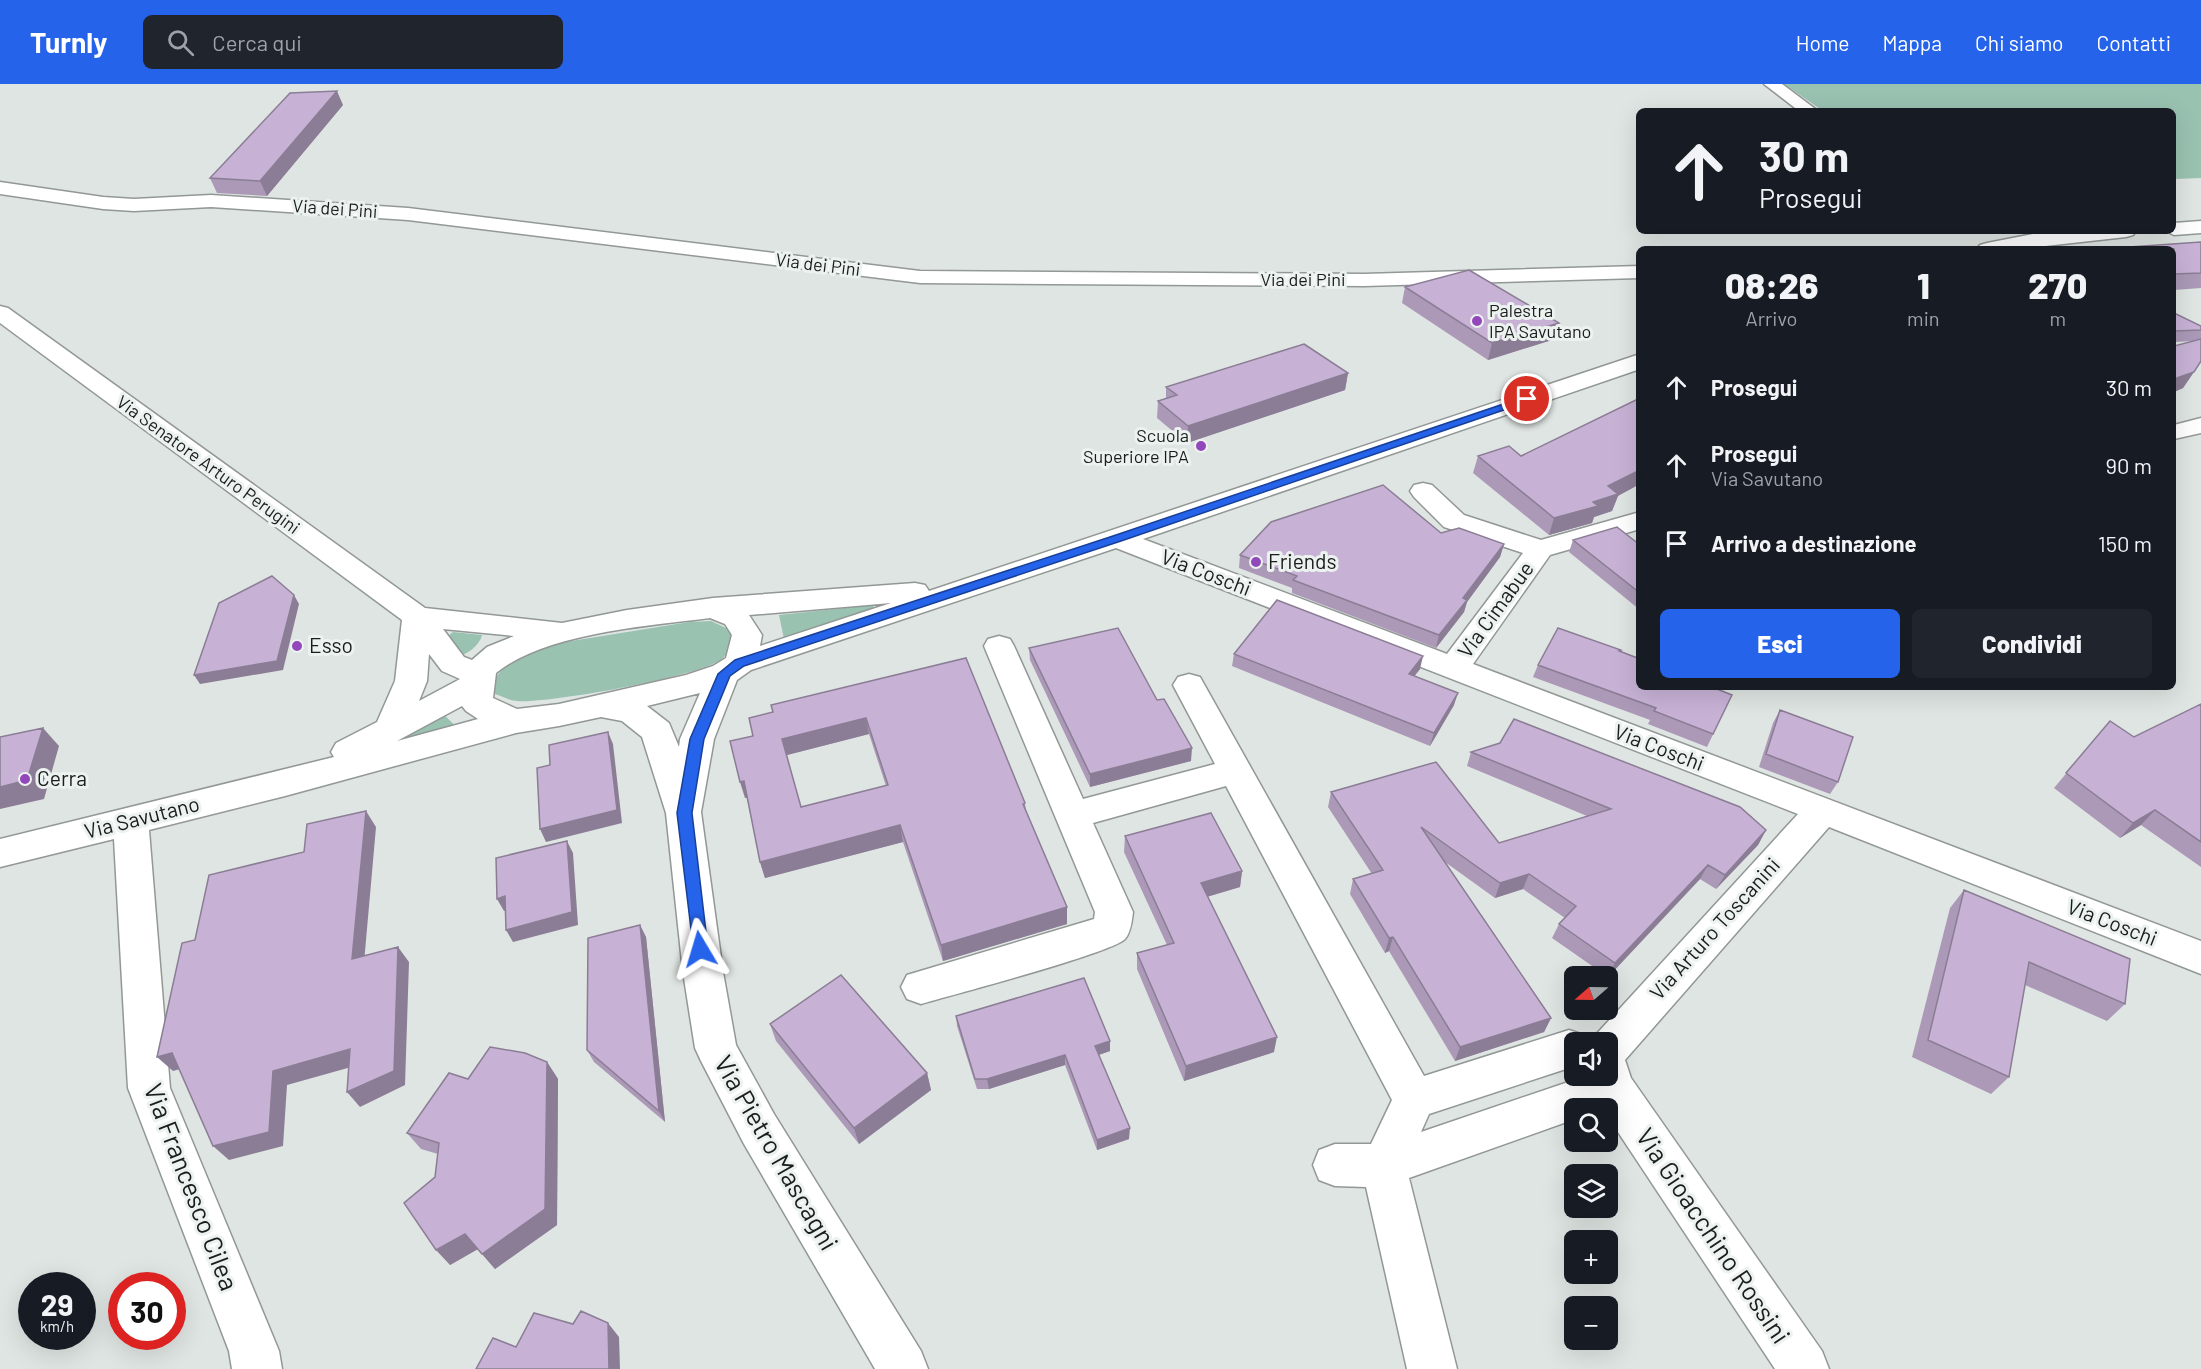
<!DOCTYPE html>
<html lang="it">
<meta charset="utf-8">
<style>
:root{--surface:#171b24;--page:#20242c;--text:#f1f3f6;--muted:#9ea1a6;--accent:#2563eb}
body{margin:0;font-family:Barlow,sans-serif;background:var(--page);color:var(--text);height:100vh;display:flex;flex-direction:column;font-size:22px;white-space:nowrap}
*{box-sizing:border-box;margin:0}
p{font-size:20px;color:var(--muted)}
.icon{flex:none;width:33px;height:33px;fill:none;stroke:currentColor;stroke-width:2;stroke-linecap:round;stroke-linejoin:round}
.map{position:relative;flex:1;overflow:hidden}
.details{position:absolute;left:1636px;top:162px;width:540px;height:444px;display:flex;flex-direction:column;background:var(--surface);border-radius:9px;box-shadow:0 6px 24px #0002}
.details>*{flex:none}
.banner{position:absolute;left:1636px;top:24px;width:540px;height:126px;border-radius:9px;box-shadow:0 6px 24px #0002;background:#171b24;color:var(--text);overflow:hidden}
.needle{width:39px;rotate:250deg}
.controls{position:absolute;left:1564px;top:882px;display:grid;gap:12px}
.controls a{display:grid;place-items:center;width:54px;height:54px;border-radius:9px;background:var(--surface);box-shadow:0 6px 24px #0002;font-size:30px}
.speed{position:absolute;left:18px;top:1188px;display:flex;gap:12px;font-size:30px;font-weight:700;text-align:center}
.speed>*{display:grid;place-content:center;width:78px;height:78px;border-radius:50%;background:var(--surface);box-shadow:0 6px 24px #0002;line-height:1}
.speed small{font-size:15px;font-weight:400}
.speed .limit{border:9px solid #d22;background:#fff;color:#111}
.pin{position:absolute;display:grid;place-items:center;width:51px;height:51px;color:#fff;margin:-26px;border:3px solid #fff;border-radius:50%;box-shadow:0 2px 6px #0007}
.me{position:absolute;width:66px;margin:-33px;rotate:353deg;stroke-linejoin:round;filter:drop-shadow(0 0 4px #0008)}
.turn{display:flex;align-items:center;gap:21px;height:126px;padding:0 24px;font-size:27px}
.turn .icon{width:78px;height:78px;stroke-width:2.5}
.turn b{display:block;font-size:42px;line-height:51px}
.eta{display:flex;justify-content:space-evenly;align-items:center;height:102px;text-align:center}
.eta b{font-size:36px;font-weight:800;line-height:42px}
.button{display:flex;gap:12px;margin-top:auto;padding:12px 24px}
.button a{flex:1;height:69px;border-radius:9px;background:var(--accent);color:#fff;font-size:24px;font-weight:800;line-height:69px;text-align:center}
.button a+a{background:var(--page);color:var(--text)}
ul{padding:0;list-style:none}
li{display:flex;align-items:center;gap:18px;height:78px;padding:0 24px}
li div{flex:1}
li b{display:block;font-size:22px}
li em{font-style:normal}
header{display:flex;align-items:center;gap:36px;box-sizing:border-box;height:84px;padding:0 30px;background:var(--accent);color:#fff}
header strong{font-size:28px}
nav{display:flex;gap:33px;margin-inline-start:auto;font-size:21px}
.search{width:420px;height:54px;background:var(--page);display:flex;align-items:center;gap:15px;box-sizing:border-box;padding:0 21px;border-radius:9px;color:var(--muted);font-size:22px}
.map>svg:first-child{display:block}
</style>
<header>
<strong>Turnly</strong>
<div class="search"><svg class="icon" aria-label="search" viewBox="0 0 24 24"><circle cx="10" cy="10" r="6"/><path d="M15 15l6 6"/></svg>Cerca qui</div>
<nav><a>Home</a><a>Mappa</a><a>Chi siamo</a><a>Contatti</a></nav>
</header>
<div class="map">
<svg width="2201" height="1285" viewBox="0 0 2201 1285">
<rect width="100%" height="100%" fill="#dfe5e2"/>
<path fill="#9ac2b1" d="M1784,0H2201V94L2174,95V27H1823Z
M873,521L874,526L784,555L779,531Z
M711,537L728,545L733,558C730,563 727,570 723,574C704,592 546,620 517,617C510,617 502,612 495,610V594L507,580L523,570L559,559L689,538Z
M453,548L482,551C480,561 467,571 458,572L448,552Z
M443,630L462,648L404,661L406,651Z"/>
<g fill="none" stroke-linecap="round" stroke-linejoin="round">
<g stroke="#929895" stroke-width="3">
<path id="minor" d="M1764,0H1782L1818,27H1799Z
M0,98L103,113L134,115L211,111L408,124L920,187L1364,190L1640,182V194L1364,202L920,199L408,136L211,123L134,127L103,125L0,110Z
M2201,137V149L2174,151L2166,147H2174V139Z
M2064,147H2136L2133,151L2126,153L2018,165H1977L1980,161L1987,159L2033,150Z
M0,222L8,224L425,524L562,539L627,526L713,514L915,499L925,501L929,507L1640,270V285L1143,455L1447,570L1523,469L1444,443L1414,413L1410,407L1414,401L1423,399L1432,401L1464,431L1541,456L1640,428V445L1550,471L1473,580L2201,857V890L1829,743L1625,976L1631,994L1822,1267L1829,1285H1775L1608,1033V1024H1575V1035L1409,1094L1457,1285H1407L1366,1103L1335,1102L1319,1096L1313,1081L1319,1066L1335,1060H1371L1392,1016L1226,702L1093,739L1133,828C1132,836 1131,848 1125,855C1112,869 951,911 921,920L907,915L901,903L907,891L1094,835L1095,828L984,562L988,555L999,552L1010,555L1014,562L1083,715L1215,680L1173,601L1178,593L1189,590L1200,593L1424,992L1569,946L1590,953L1591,956L1798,730L1116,464L751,586L737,596L714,655L701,728L723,888L736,961L774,1030L921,1267L928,1285H875L744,1060L701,977L695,964L683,888L666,729L642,653L622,637L601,633L559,642L516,649L285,712L149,746L170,1004L279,1267L282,1285H232L229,1267L128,1004L114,755L0,783V755L334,673L331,668L336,659L377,638L395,597L402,536L0,239ZM891,519L760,562L762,551L749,531ZM710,534L725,540L732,551L726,574L713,582L686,591L559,620L517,625L493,614L496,589C545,549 648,542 710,534ZM443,545L514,552L487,563L472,576L464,573ZM429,570L442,587L460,595L419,617L427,597ZM700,609L680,655L679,663L669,639L647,622ZM462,622L466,627L478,635L397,657ZM1575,958H1608V992H1586L1421,1048L1429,1030L1569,984L1575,985Z
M2201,334V349L2174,355V341Z"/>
</g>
<use href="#minor" fill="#fff" fill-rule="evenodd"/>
</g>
<path fill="#ab99b7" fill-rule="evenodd" d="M343,21L267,112L217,109L210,94Z
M1640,102V124L1638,109Z
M2201,158V204L2174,206V165Z
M1405,203L1555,255L1488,276L1402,219Z
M2174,229L2201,242V277L2183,304L2174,308V262L2195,257L2174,258Z
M1348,289L1345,306L1187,359L1157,334L1158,317L1166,315V303Z
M1478,372H1521L1618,412L1612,427L1594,433L1592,439L1549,451L1473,389Z
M1441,449L1504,460L1500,473L1467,518L1464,528L1436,564L1292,509V504L1239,484L1240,471Z
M1573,456L1640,461V526L1569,468Z
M1029,564L1191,677L1090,703L1030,576Z
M1621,566V567L1732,611L1707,663L1648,640L1650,636L1533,593L1538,581Z
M1234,570L1420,585L1414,592L1454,621L1430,662L1232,582Z
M966,574L1025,719L1026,727L1067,840L943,877L903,758L765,794L760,778L747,714H745L753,652L773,628ZM869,650L886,702L801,723L787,671Z
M2201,620V783L2141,741L2120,754L2054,704L2110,637L2134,653Z
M1780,626L1838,698L1830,710L1759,683L1773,639Z
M1471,668L1766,746L1758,761L1716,805L1700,795L1608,893L1552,854L1559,840L1565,834L1523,805L1495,814L1445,778L1551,934L1544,948L1455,977L1389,867L1385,869L1350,810L1353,795L1372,790L1328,723L1331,708L1499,759L1587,732L1467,682Z
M1125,752L1242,787L1240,803L1207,813L1274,968L1184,997L1137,885V869L1167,861L1124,768Z
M1964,806L2125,920L2107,937L2025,901L2009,993L1991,1010L1912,973L1950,824Z
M640,841L646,853L665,1038L594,978L587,966Z
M956,932L1110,957V967L1099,971L1129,1055L1097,1066L1065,981L989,1005H977L957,942Z
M770,940L927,989L931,1006L859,1060L776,957Z
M547,978L558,995L557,1141L495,1185L478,1165L450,1181L435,1093L438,1070L421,1065L407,1049Z"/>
<path fill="#8b7d95" d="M337,7L343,21L267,112L260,97Z
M1559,239L1555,255L1488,276L1492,259Z
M2194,288L2183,304L2174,308V295Z
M1348,289L1345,306L1187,359L1188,342Z
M1640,386V400L1618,412L1612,427L1594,433L1592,439L1549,451L1554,434L1593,418L1608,402Z
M1504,460L1500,473L1467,518L1464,528L1436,564L1439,551L1463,514Z
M294,511L299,520L283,586L200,600L194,591Z
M1423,572L1420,585L1406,603L1409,590Z
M1458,609L1454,621L1430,662L1434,649Z
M866,634L869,650L787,671L782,655Z
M43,644L59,662L44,715L0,725V703Z
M608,648L613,660L622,739L546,758L540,745Z
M1192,664L1191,677L1090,703V690Z
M744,697L749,713L745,714L740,698Z
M2155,726L2141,741L2120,754L2133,739Z
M366,727L376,743L363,890L352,875Z
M900,741L903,758L765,794L760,778Z
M1766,746L1758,761L1716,805L1725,791Z
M567,757L573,769L578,841L513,858L506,846Z
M1708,781L1700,795L1608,893L1615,879Z
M1242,787L1240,803L1199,815L1201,799Z
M1529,790L1523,805L1495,814L1500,799Z
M505,812L512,825L504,827L497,815Z
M1067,823V840L943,877L941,861Z
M640,841L646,853L665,1038L659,1027Z
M1393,853L1389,867L1385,869L1389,854Z
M398,863L409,878L405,1001L360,1023L347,1008Z
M1551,934L1544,948L1455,977L1460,963Z
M1277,953L1274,968L1184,997L1186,982Z
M1110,957V967L1095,972V962Z
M350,965L362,980L287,1001L283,1062L229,1076L213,1062L273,987Z
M172,969L187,983L173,987L157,973Z
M1065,971V981L989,1005L987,995Z
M547,978L558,995L557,1141L495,1185L482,1170Z
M927,989L931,1006L859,1060L854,1044Z
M1130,1044L1129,1055L1097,1066V1056Z
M465,1150L478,1165L450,1181L436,1166Z
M608,1239L619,1253L620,1285H609Z"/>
<path fill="#c7b2d5" stroke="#8b7d95" stroke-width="1.5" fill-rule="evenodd" d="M337,7L260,97L210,94L290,9Z
M2201,158V189L2174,190V165H2100Z
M1469,186L1559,239L1492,259L1405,203Z
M2174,229L2201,242V246L2174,247Z
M2201,255V277L2194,288L2174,295V262Z
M1304,260L1348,289L1188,342L1158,317L1177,311L1166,303Z
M1640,314V386L1608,402L1618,410L1593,418L1598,422L1554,434L1478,372L1509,362L1521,372Z
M1383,401L1441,449L1459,444L1504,460L1463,514L1467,516L1439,551L1293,496L1297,492L1240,471L1271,438Z
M1617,443L1640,461V509L1573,456Z
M272,492L294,511L277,577L194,591L219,519Z
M1277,516L1423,572L1409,590L1458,609L1434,649L1234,570Z
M1118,544L1157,616L1164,615L1192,664L1090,690L1029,564Z
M1558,544L1621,566L1619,567L1640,575V603H1712L1732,611L1713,650L1654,627L1656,624L1538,581Z
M966,574L1025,719L1023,720L1067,823L941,861L900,741L760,778L744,697L740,698L730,657L753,652L749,634L773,628L771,621ZM866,634L888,701L801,723L782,655Z
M2201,620V758L2155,726L2133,739L2066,689L2110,637L2134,653Z
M1780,626L1853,653L1838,698L1766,670Z
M1514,635L1740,723L1766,746L1725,791L1708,781L1615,879L1559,840L1576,822L1529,790L1500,799L1421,743L1551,934L1460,963L1393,853L1389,854L1353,795L1383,786L1331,708L1436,678L1499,759L1611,725L1471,668L1500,659Z
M43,644L27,696L0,703V653Z
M608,648L617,726L540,745L537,684L550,681L549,661Z
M366,727L352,875L398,863L394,987L347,1008L350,965L273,987L269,1048L213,1062L172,969L157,973L182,859L195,856L209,791L304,768L307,740Z
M1211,729L1242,787L1201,799L1277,953L1186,982L1137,869L1174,859L1125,752Z
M567,757L572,828L506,846L505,812L497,815L496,774Z
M1964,806L2130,875L2125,920L2029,878L2009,993L1928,956Z
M640,841L659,1027L587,966L588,854Z
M841,891L927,989L854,1044L770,940Z
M1084,894L1110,957L1095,962L1130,1044L1097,1056L1065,971L987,995H975L956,932Z
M490,963L525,969L547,978L545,1125L482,1170L465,1150L436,1166L404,1119L435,1093L439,1059L407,1049L449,989L468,995Z
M581,1227L608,1239L609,1285H476L493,1254L516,1263L534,1229L573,1240Z"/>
<path fill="#2563eb" stroke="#184099" stroke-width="1.5" d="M1527,312L1530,313V317L1121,457L744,582L730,592L704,655L692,729L708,865L706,870L700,872L694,870L677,729L690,655L718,590L735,576L1113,452Z"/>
<g fill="#9248ba" stroke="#ecf2ef" stroke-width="2">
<circle cx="1477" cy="237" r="6"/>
<circle cx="1201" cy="362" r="6"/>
<circle cx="1256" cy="478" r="6"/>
<circle cx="297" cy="562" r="6"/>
<circle cx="25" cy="695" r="6"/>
</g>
<g text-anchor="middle" stroke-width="6" stroke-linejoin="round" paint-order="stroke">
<g font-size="18" fill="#1a1d1c" stroke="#ecf2ef">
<text transform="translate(335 125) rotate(4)" y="6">Via dei Pini</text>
<text transform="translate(818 181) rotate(7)" y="6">Via dei Pini</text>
<text x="1303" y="202">Via dei Pini</text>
<text transform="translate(208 381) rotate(36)" y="6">Via Senatore Arturo Perugini</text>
</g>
<g font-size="18" fill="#1a1d1c" stroke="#ecf2ef" text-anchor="start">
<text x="1489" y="233">Palestra<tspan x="1489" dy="21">IPA Savutano</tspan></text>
<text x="1189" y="358" text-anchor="end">Scuola<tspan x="1189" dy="21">Superiore IPA</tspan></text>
</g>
<g font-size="21" fill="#1a1d1c" stroke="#ecf2ef" text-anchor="start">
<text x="1268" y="485">Friends</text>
<text x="309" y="569">Esso</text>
<text x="37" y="702">Cerra</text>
</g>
<g font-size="21" fill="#1a1d1c" stroke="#ecf2ef">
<text transform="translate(1206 489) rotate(21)" y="7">Via Coschi</text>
<text transform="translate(1496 526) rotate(-54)" y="7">Via Cimabue</text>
<text transform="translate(1659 664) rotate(21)" y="7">Via Coschi</text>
<text transform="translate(142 734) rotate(-14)" y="7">Via Savutano</text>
<text transform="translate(2112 839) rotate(21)" y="7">Via Coschi</text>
<text transform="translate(1715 845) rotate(-48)" y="7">Via Arturo Toscanini</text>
</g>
<g font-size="26" fill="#1a1d1c" stroke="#ecf2ef">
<text transform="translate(776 1069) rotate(60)" y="9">Via Pietro Mascagni</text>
<text transform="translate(191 1103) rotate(69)" y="9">Via Francesco Cilea</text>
<text transform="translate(1713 1152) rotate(56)" y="9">Via Gioacchino Rossini</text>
</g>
</g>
</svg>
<div class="controls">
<a><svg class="needle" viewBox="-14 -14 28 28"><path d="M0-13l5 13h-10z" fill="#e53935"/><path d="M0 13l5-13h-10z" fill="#9ea1a6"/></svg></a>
<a><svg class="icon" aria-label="sound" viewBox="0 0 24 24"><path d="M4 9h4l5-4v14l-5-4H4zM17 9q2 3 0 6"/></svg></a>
<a><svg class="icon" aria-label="search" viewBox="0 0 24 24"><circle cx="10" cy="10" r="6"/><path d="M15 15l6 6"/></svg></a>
<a><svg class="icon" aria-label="layers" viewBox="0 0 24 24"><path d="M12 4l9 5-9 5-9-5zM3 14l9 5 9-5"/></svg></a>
<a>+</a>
<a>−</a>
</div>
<div class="speed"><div>29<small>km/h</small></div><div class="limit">30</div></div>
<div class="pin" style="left:1527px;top:315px;background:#d93025"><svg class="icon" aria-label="arrive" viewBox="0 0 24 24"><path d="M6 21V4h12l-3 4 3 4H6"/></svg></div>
<svg class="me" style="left:700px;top:865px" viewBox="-20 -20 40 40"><path d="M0-17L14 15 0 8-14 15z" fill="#2563eb" stroke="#fff" stroke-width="4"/></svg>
<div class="banner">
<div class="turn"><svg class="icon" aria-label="ahead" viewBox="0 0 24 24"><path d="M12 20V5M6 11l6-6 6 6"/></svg><div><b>30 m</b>Prosegui</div></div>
</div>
<section class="details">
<div class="eta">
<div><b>08:26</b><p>Arrivo</p></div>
<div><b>1</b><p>min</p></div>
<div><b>270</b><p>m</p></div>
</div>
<ul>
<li><svg class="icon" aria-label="ahead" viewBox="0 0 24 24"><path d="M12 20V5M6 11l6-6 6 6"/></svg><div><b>Prosegui</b></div><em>30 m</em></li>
<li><svg class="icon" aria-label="ahead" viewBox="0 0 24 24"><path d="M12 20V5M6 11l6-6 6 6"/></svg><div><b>Prosegui</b><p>Via Savutano</p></div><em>90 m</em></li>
<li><svg class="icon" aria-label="arrive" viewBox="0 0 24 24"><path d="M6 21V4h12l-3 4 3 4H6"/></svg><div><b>Arrivo a destinazione</b></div><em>150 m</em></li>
</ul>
<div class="button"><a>Esci</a><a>Condividi</a></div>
</section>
</div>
